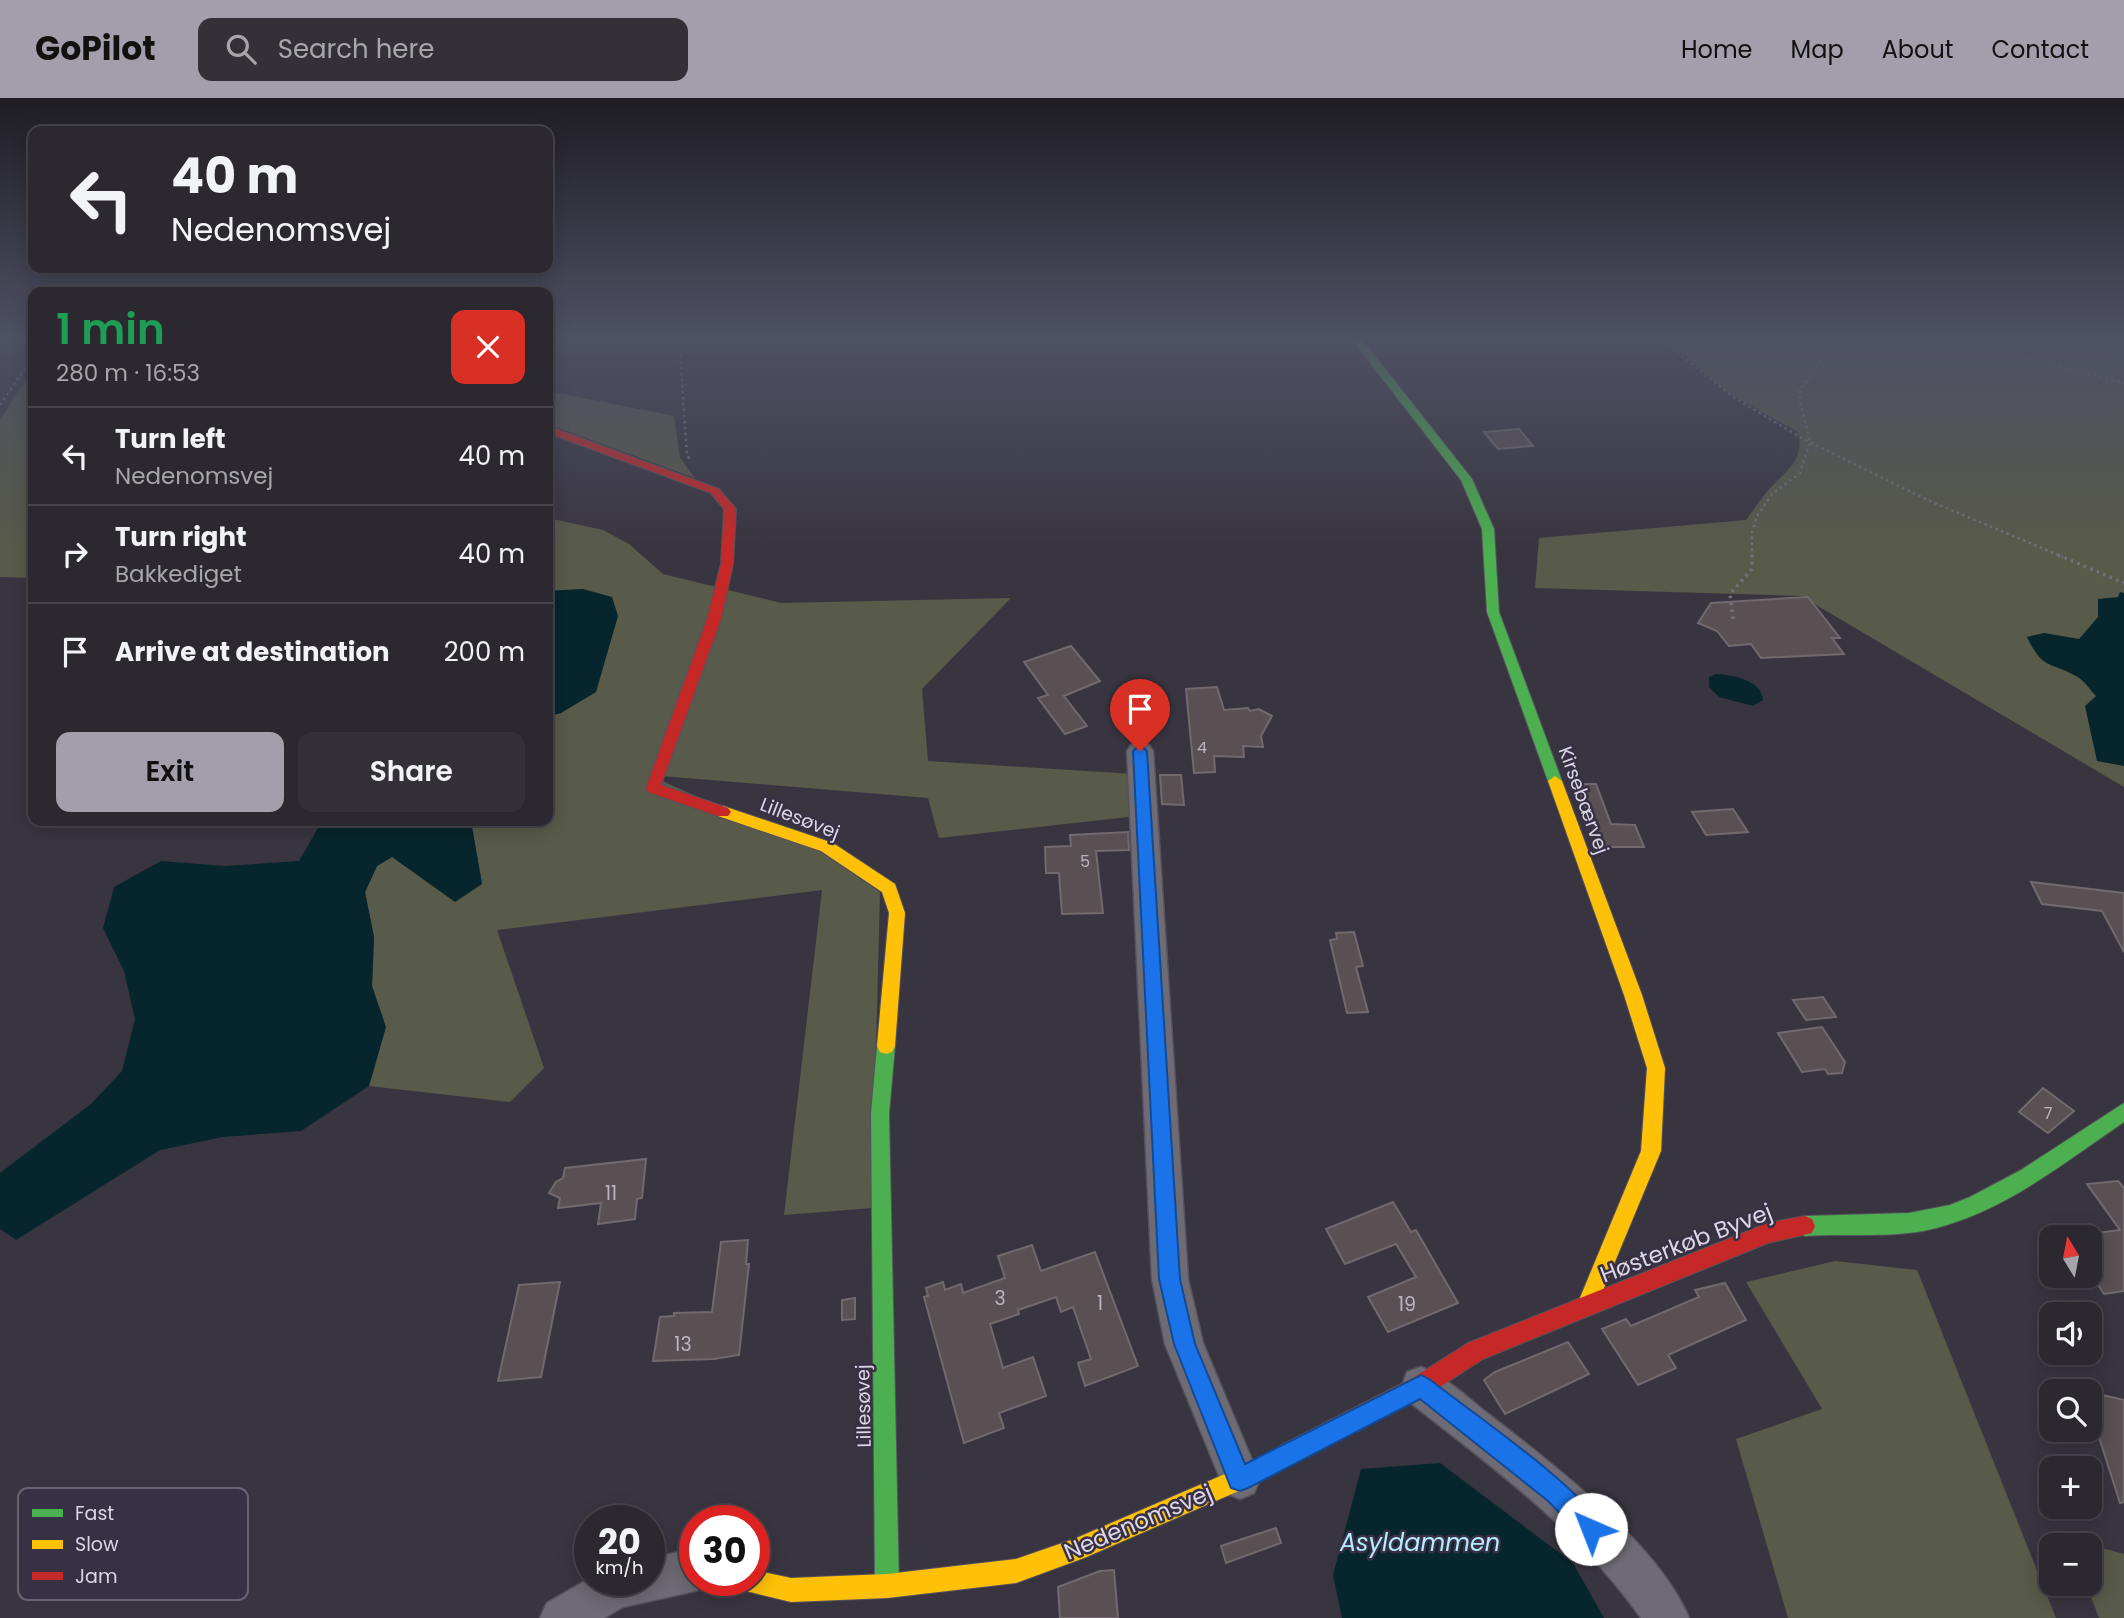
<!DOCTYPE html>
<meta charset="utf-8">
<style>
:root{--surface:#2b2830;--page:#333038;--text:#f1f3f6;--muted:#a6a6ab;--line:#47444c;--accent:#a29eab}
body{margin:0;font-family:Poppins,sans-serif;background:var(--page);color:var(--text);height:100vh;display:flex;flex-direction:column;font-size:26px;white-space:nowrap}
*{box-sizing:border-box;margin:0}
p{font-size:23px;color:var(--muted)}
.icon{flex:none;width:38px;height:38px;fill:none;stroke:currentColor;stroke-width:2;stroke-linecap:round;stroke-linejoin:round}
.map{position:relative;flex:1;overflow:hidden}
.panel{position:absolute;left:28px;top:189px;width:525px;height:539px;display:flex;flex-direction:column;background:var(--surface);border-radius:14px;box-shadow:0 4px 18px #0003,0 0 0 2px var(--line)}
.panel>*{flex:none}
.hud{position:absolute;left:28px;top:28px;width:525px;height:147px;border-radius:14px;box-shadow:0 4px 18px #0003,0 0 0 2px var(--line);background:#2b2830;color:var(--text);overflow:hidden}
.needle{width:46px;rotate:350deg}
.fabs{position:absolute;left:2039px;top:1127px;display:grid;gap:14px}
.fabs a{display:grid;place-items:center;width:63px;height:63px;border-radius:14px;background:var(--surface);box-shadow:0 4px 18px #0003,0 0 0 2px var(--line);font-size:35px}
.speed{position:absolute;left:574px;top:1407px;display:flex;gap:14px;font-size:35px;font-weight:700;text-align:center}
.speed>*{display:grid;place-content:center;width:91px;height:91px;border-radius:50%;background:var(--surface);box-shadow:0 4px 18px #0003,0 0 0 2px var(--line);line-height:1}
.speed small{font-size:18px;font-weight:400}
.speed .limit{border:10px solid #d22;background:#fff;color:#111}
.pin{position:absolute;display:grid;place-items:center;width:60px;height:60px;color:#fff;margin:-72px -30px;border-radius:50% 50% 50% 0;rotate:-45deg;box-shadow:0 0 7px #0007}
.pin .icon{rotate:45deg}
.me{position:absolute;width:77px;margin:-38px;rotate:316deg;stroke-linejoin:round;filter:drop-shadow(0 0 5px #0008)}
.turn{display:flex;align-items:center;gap:24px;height:147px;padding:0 28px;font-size:32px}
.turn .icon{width:91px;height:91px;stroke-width:2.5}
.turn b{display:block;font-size:49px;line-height:60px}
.round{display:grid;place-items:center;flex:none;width:74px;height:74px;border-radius:14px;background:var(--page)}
.overview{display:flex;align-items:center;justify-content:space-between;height:119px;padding:0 28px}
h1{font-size:42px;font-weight:600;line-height:52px;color:#1e9e55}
.action{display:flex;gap:14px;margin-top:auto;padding:14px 28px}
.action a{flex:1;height:80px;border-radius:14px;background:var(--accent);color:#111;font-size:28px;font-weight:600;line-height:80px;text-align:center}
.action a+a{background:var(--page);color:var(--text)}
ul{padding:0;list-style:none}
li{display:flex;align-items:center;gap:21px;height:98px;padding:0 28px;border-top:2px solid var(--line)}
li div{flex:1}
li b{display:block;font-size:26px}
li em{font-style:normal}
header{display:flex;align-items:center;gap:42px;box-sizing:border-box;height:98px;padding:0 35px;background:var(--accent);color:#111}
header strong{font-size:33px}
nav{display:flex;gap:38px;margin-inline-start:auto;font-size:24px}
.search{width:490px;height:63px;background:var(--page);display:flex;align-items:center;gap:18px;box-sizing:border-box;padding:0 24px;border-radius:14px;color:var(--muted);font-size:26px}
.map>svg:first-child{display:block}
</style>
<header>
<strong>GoPilot</strong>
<div class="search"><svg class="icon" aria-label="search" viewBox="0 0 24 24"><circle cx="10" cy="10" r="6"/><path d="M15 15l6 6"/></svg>Search here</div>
<nav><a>Home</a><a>Map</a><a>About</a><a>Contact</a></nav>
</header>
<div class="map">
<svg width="2124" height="1520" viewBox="0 0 2124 1520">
<rect width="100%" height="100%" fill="#393540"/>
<path fill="#585a4a" d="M1664,239H2124V689L1801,498L1535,490L1539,440L1746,422C1753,413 1759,403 1766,395C1782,375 1806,365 1798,334L1728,295Z
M33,271V480L0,479V321Z
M548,293L674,318L680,360L695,380L548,326Z
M548,420L603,432L629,446L663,476L781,505L1011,500L922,591L928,663L1134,676L1137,718L939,740L928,700L649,677L821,754L880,794L872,1110L784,1117L822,792L497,832L544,970L510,1004L369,988L384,935L372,888L374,839L365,794L377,768L392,759L482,786L471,723H548V618L562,615L583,491L548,493Z
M1835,1163L1917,1172L2056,1520H1788L1736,1341L1822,1311L1746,1184Z
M2068,1441L2124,1456V1520H2099L2086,1486H2090V1447H2070Z"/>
<path fill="#07252c" d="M583,491L612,499L618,518L596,594L561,615L548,618V493Z
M2120,494L2124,495V668L2097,663L2085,608L2096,598C2090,592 2084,582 2076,578C2048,563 2043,572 2027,539L2044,535L2079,541L2098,519V501L2118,499Z
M1716,576C1733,577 1762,582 1763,602L1753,608L1719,599L1709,589V579Z
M322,723H471L482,786L455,804L392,759L377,768L365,794L374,839L372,888L386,929L369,988L301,1033L223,1039L160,1052L16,1142L0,1131V1075L91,1006L122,973L135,921L124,873L103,830L114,789L161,763L225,768L299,763Z
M1440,1365L1573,1465L1604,1520H1342L1333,1477L1361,1371Z"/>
<path fill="#595054" stroke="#71696d" stroke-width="2" d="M1519,331L1533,348L1498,351L1484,334Z
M1808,499L1840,540H1832L1844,556L1761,560L1751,546L1729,548L1717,533L1698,525L1711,505Z
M1071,548L1100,583L1064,598L1087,628L1065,636L1038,600L1048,597L1024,564Z
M1217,589L1224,612L1248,610L1250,613L1259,611L1272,618L1261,638L1263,649L1243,648L1244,659L1214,658L1215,674L1194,675L1186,591Z
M1160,677H1181L1184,707L1162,706Z
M1577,686H1596L1611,726L1635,727L1644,749H1601Z
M1733,711L1748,734L1706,737L1692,714Z
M1128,734L1129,752L1096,753L1103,815L1062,816L1059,775H1046L1045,749L1071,748L1070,737Z
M2031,784L2124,795V854L2102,813L2042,806Z
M1354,834L1363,868L1356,869L1368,914L1347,915L1330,842L1337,841L1336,835Z
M1823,899L1836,919L1806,922L1793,902Z
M1822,929L1845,964L1842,975L1828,976L1825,971L1802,974L1778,935Z
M2043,990L2074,1013L2048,1035L2019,1014Z
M646,1061L642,1100L637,1101L635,1121L598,1126L601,1105L558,1110L560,1100L549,1095L556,1084L563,1080L565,1070Z
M2118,1083L2124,1090V1193L2104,1196L2090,1175V1136L2120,1132L2087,1086Z
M1393,1104L1411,1134L1416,1132L1458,1205L1388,1234L1368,1199L1416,1179L1396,1146L1345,1166L1326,1131Z
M748,1142L746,1166H749L739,1257L714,1261L653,1263L660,1219L674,1218V1215L712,1214L721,1144Z
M1032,1147L1041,1173L1095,1154L1138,1268L1085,1288L1078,1265L1091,1261L1073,1209L1061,1214L1056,1199L1018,1212L1019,1216L990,1226L1003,1270L1033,1259L1046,1298L999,1315L1004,1330L964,1345L924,1199L928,1198L926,1190L943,1184L945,1192L961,1186L963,1195L1005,1180L998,1158Z
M560,1184L541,1279L498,1283L519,1187Z
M1725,1185L1746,1222L1668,1257L1676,1270L1638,1287L1602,1231L1626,1221L1631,1228L1699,1199L1695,1192Z
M855,1200V1221L842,1222V1202Z
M1568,1244L1589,1276L1505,1316L1484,1282L1495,1274Z
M2090,1294L2124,1302V1404L2120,1405L2097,1333L2090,1332Z
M1276,1430L1281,1445L1226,1465L1221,1448Z
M1114,1472L1118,1520H1060L1058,1489L1100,1473Z"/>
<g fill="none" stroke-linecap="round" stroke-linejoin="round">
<g stroke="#56525c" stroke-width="3">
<path id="street" d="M1140,644L1149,647L1153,653L1188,1181L1203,1245L1260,1381L1254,1395L1240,1401L1226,1395L1165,1246L1152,1181L1127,653L1131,647Z
M1421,1269C1447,1279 1469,1301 1491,1318C1553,1366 1659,1447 1689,1520H1641C1579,1432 1491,1368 1407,1302L1402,1288L1407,1274Z
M695,1451V1482H712L710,1487L695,1493L623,1509L604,1520H540L547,1505L590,1480L649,1482V1460Z"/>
</g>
<g stroke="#56525c" stroke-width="2">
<path id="fast" d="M1350,239H1360L1472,381L1494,431L1499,514L1562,683L1560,687H1550L1548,683L1487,514L1482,431L1461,382Z
M886,940L892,942L895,948L889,1016L899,1488L896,1497L887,1500L878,1497L875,1488L871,1016L877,948L880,942Z
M2124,1005V1024C2062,1066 1999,1118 1923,1133C1884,1140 1844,1135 1805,1138L1798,1135L1795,1128L1798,1121L1805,1118L1909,1115L1950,1107L1970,1099L2021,1072Z"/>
</g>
<g stroke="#56525c" stroke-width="2">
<path id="slow" d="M1555,678L1562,683L1642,897L1665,970L1661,1053L1594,1214L1587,1217L1580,1214L1577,1207L1641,1053L1647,970L1624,897L1548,683Z
M723,708L833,745L895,786L905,815L895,948L892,954L886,956L880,954L877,948L889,815L882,794L821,753L718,718L715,714L718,710Z
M1288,1345L1296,1348L1299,1356L1296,1364L1248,1389L1084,1460L1016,1485L887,1500L791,1504L738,1491L735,1482H754V1472L791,1480L887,1476L1016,1461L1074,1441L1232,1373Z"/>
</g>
<g stroke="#56525c" stroke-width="2">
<path id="jam" d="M548,328L719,391L736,411L733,466L721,521L661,687L728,710L731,714L728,718H718L648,694L646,690L707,521L721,466L724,411L711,395L548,335Z
M1805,1118L1812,1121L1815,1128L1812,1135L1768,1145L1483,1261L1429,1296L1296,1364L1288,1367L1280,1364L1277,1356L1280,1348L1413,1280L1468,1245L1768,1125Z"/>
</g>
<path stroke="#747179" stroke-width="2.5" stroke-dasharray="2.5 3.5" stroke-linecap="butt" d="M679,239L687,357L691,363
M1658,239L1733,299L1807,343L1932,404L2063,459
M1974,239L2036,263L2124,285
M0,307L33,259
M1752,459V434L1757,418L1772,396L1800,375L1810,344L1800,304V293L1824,258L1849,239"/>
<path stroke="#747179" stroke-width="3.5" stroke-dasharray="2.5 4.5" stroke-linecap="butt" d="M2058,457L2124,485
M1733,521L1730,496L1752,471V457"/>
<use href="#street" fill="#6f6b75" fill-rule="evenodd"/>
<use href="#fast" fill="#4caf50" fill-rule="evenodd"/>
<use href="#slow" fill="#ffc107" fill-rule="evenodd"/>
<use href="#jam" fill="#c62828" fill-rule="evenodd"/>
</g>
<linearGradient id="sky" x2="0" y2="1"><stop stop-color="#1f1d23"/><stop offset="0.53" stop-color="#4e5164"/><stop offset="1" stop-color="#4e5164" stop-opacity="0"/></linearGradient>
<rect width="2124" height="451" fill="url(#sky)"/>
<path fill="#1a73e8" stroke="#114b97" stroke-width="2" d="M1140,647L1147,653L1180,1181L1195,1246L1245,1366L1421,1277L1429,1281C1466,1310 1588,1394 1603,1431L1600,1439L1591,1442L1583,1439L1548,1403L1420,1301L1248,1390L1240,1393L1231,1390L1174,1246L1159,1181L1133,653Z"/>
<g text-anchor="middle" stroke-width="5" stroke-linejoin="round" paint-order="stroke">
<g font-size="16" fill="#bab5c0">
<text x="1202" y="655">4</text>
<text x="1085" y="769">5</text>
<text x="2048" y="1021">7</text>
</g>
<g font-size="19" fill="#dbd7e4" stroke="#383045">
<text transform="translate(1584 702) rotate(70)" y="7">Kirsebærvej</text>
<text transform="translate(800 720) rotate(21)" y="7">Lillesøvej</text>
<text transform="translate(863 1308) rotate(-91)" y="7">Lillesøvej</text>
</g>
<g font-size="19" fill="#bab5c0">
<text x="611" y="1102">11</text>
<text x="1000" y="1207">3</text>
<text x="1100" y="1212">1</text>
<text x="1407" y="1213">19</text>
<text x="683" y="1253">13</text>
</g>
<g font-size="23" fill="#dbd7e4" stroke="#383045">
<text transform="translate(1686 1145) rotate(-21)" y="8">Høsterkøb Byvej</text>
<text transform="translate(1138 1424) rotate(-23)" y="8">Nedenomsvej</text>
</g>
<g font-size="24" font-style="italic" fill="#b2eefd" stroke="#383045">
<text x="1420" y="1453">Asyldammen</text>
</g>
</g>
<rect x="18" y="1390" width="230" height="112" rx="10" fill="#383045" stroke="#696275" stroke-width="2"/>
<rect x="32" y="1411" width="31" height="8" fill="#4caf50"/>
<rect x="32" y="1442" width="31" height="9" fill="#ffc107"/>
<rect x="32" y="1474" width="31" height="8" fill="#c62828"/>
<g font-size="19" fill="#dbd7e4">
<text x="75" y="1422">Fast</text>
<text x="75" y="1453">Slow</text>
<text x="75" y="1485">Jam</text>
</g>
</svg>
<div class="fabs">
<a><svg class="needle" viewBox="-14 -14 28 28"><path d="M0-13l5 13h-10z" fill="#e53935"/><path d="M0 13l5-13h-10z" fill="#a6a6ab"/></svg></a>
<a><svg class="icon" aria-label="sound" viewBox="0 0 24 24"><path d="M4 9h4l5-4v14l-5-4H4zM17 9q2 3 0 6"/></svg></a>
<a><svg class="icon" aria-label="search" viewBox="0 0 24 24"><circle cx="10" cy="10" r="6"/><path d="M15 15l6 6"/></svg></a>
<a>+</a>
<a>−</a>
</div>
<div class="speed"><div>20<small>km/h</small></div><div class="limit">30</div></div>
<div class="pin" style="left:1140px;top:653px;background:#d93025"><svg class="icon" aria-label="arrive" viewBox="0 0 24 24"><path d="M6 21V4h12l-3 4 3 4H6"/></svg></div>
<svg class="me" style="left:1591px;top:1431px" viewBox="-20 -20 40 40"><circle r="19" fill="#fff"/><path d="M0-13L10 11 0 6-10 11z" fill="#1a73e8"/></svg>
<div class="hud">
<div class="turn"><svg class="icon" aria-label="left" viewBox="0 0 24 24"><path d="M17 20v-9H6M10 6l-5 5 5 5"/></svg><div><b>40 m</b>Nedenomsvej</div></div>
</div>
<section class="panel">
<div class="overview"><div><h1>1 min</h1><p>280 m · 16:53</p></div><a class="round" style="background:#d93025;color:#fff"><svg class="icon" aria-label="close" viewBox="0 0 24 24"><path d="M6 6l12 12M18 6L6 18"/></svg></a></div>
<ul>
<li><svg class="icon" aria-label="left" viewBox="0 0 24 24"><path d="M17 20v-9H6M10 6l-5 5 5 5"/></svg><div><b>Turn left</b><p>Nedenomsvej</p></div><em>40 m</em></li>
<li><svg class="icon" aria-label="right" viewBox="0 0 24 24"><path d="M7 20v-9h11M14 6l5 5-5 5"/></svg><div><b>Turn right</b><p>Bakkediget</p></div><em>40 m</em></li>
<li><svg class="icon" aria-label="arrive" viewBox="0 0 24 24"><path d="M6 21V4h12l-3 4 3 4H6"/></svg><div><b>Arrive at destination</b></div><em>200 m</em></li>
</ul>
<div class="action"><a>Exit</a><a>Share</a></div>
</section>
</div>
